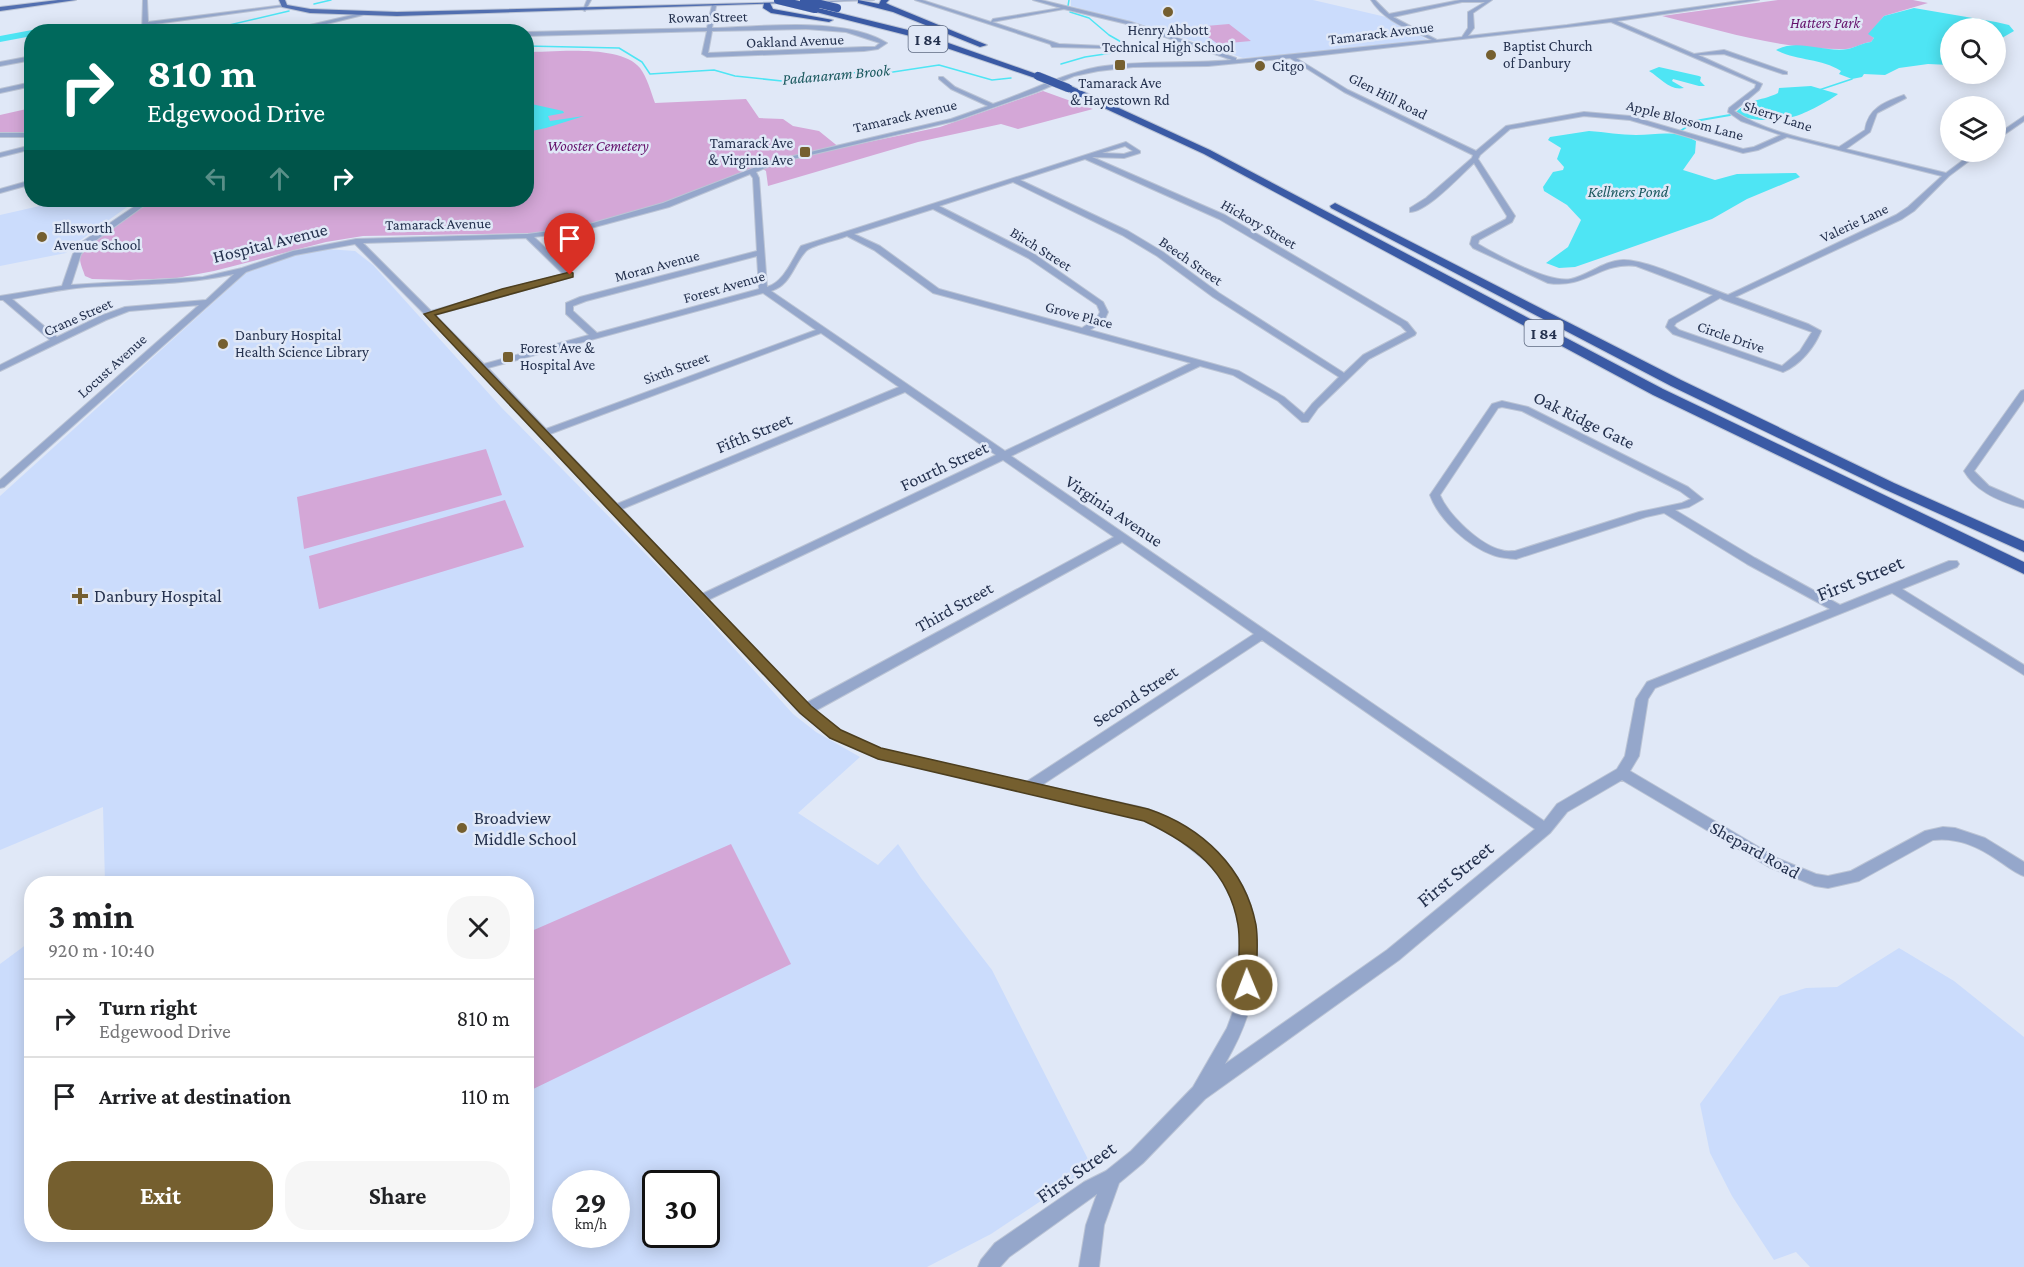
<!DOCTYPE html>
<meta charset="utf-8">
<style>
:root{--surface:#fff;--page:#f6f6f6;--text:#202124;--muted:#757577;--line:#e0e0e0;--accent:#755f2f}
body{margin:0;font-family:"Crimson Pro",serif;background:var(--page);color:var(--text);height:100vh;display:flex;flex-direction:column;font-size:22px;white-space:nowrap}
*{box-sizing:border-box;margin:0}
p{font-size:20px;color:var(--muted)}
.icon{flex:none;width:33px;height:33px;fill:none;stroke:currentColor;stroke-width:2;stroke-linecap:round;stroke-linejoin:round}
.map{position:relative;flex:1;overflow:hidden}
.side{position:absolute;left:24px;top:876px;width:510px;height:366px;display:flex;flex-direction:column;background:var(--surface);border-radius:24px;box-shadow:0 3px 15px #0003}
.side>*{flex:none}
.guide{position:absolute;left:24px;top:24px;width:510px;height:183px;border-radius:24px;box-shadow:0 3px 15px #0003;background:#00695c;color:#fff;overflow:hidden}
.tools{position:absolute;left:1940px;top:18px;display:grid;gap:12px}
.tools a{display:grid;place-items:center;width:66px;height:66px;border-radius:50%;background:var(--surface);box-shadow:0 3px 15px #0003;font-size:30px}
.speed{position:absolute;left:552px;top:1170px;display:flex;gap:12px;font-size:30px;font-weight:700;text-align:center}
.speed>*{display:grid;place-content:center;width:78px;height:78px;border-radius:50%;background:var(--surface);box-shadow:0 3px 15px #0003;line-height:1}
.speed small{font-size:15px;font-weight:400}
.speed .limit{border:3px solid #111;border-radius:9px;background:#fff;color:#111}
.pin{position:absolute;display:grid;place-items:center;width:51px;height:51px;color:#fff;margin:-62px -26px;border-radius:50% 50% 50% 0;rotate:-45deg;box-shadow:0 0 6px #0007}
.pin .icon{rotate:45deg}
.me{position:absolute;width:66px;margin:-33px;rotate:359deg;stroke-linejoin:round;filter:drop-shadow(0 0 4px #0008)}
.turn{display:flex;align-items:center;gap:21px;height:126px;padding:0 24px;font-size:27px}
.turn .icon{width:78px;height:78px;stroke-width:2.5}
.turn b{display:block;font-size:42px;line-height:51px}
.lanes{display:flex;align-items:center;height:57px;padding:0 24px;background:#0003;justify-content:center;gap:30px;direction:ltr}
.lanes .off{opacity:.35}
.round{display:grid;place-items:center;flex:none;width:63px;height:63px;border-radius:24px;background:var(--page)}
.head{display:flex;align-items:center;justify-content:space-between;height:102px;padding:0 24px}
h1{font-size:36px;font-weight:700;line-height:45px}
.button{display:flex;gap:12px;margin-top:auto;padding:12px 24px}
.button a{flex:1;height:69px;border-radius:24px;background:var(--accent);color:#fff;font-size:24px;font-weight:700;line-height:69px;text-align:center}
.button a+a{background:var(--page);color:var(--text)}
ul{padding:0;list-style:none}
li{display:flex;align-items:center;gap:18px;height:78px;padding:0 24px;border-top:2px solid var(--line)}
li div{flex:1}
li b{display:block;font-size:22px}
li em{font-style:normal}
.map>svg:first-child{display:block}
</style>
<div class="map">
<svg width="2024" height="1267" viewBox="0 0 2024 1267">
<rect width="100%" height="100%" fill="#e0e8f7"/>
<path fill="#cbdcfc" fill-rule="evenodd" d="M1071,0H1313L1386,17L1428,40L1381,46L1243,58L1160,30L1071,6Z
M66,200H137L75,244L66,253L0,266V215Z
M326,249L355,251L373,265L501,407L687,596L793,714L816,732L860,757L798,813L878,865L898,844L921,878L992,970L1092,1167L991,1234L927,1267H0V964L31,941L32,1234H526V884L105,883L103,807L0,850V496L246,273L287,257ZM566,1184H616V1234H566ZM656,1184H706V1234H656Z
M1899,948L1954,981L2024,1037V1267H1810L1796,1252L1774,1260L1732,1196L1710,1153L1700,1104L1780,996L1806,988L1837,987Z"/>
<path fill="#d4a7d7" d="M1778,0H1913L1928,3L1884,16L1869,34L1874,38L1871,42C1861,43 1854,49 1845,49C1782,50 1722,31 1662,16Z
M1229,24L1251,41L1218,44L1194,27Z
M527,52C555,52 621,44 640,68C647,77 651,92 655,103L746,99L759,118L783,119L793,126L819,131L840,148L940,127L1043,91L1093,109L1018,129L1001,124L918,142L768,186L766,171L758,166L660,204L610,219L567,229L534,233L363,236L326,242L214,271L177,278L130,280L92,279L85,276C83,269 78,261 81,254C88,238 136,210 152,200H526Z
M31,108V133H0V115Z
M486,449L502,495L304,549L297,497Z
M505,500L524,547L319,609L309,556Z
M731,844L791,964L527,1092V933Z"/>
<path fill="#4ee5f4" d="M1914,8L1996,22L2009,25L2014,31L1995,42V28H1950V65L1928,64L1899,68L1885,75L1864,74L1862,77L1852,79L1839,74L1841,71C1821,58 1797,61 1776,50C1797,38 1825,53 1848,49C1856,47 1862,43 1871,42L1874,38L1868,34L1884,16Z
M1659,67L1699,76L1701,77L1700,81L1705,86H1699L1673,79L1672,81L1684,88C1669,91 1661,78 1649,71Z
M1811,86L1838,94C1831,100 1804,114 1796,116C1781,120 1748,124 1736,112C1751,98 1762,101 1778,93L1779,88Z
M527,103L563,111L564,113L548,116L550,121L584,116L546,128L527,132Z
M1589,131C1605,132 1621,135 1636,135C1658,135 1674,129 1696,141L1695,153L1683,170L1715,180L1737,174L1796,173L1800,177L1747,199L1712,219L1601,258L1575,267L1559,268L1546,263L1568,247L1581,220L1567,205L1544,191L1543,187L1553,172L1563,170L1564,167L1557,159L1561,148L1548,140L1550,137Z"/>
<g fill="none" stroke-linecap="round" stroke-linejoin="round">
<path stroke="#4ee5f4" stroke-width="1.5" d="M314,4L331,0
M1068,6L1069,0
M219,28L233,29
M212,29L289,11
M526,46L619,48L642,62L650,74L714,70L735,76L782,81L841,73L893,72L939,65L992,80L1011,78
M1061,64L1085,57L1125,51L1130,47L1109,35L1089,18L1070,12
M1819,90L1852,79"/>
<path stroke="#4ee5f4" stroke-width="2" d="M1679,132L1695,121L1730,115"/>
<path fill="#4ee5f4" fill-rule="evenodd" d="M212,26L215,27V31L187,32Z
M32,30L36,32H32V36L0,42V36Z"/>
<g stroke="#bbc4d5" stroke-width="2">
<path id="minor" d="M143,0H147L148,22L284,5L286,6L148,25V32H142Z
M587,0H591L585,11L583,10Z
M915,0H922L991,22L993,19L1061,8L1033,0H1041L1131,22L1236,58V60L1432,40C1409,29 1385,22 1371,0H1375L1389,14L1460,0H1492L1473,13L1474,28L1468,36L1567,25L1747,0H1759L1617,21L1694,54L1724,50L1787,72V74H1783L1724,54L1698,55L1762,84L1759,90L1734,111C1764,131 1804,139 1839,147L1865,130C1868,108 1885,102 1904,95L1906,98L1877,113L1870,132L1846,149L1946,173L1974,152H1981L1949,176L1914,211L1902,219L1735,297L1808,324L1821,331C1814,348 1800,365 1783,372L1673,334L1666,327L1669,320L1713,295L1636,266C1599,262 1587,289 1548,283L1473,248L1470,244L1472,237L1506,219L1507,216L1474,163C1461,175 1427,212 1410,212V208L1426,198L1472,158L1473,155L1344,92L1290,58L1208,66L1133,67L1098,71L1074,76L1037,92L955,121L776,163L756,172L759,178L767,287C784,282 792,260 801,246L1126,142L1140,151V153L1124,158L1092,157L1225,215L1407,322L1416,333L1415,335L1369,359L1318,408L1308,422H1302L1278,401L1233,375L1200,366L1011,456L1544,821L1557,804L1617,769L1625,756L1636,699L1647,682L1830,609L1747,564L1664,513L1646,517L1516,559C1508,558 1500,558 1493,555C1468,546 1439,520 1430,495L1492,404L1502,401L1528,407L1688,487L1703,499L1689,507L1675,510L1755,558L1840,605L1949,561H1957L1959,564L1957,567L1902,589L2024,665V675L1892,593L1655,688L1648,699L1639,756L1630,771L1779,859L1816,874L1828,876L1851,871L1925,831L1943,827L1955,828L1985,838L2024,862V876C2015,873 2007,866 1999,861C1979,847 1958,837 1933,840L1859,881L1828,888L1815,886L1769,867L1622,780L1567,812L1550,833L1399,960L1205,1099L1143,1163L1119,1183L1104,1225L1099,1267H1079L1086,1225L1097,1194L1009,1257L1000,1267H978L981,1260L995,1243L1084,1182L1106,1171L1131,1151L1193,1087L1227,1028L1234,1009L1238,983L1240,933L1234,904L1219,875L1207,862L1178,839L1145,820L878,758L830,737L800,713L479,369L355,244L295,255L246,272L4,487L0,488V480L199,305L129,311L106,320L0,371V365L50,340L3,300H0V296L62,286L73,254L82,242L144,200H152L88,246L81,254L71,285L203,277L242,268L293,251L356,239L528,234L579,227L663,203L772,161L951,119L988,106L951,89L939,79V77H943L955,87L993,104C1028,92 1062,74 1098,67C1142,60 1187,64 1232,60L1127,24L1064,9L992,22L1059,44L1103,46L1100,48L1052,47L1050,44ZM1462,2H1485L1468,12V28L1462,37L1437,40L1393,17ZM1611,22L1756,84L1755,88L1729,108L1728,112L1741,121L1781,135L1754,147L1743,149L1630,116L1584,112L1506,126L1476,151L1348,90L1296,58ZM1584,116L1630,120L1743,153L1758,150L1787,137L1942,176L1908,207L1896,215L1728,295C1703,286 1646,259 1623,260C1603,261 1589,275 1571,279C1550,284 1497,255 1478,244L1479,240L1512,222L1515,216L1478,159L1480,155L1510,129ZM1125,146L1133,151L1124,154L1102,153ZM1085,159L1219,219L1401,326L1407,332L1363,355L1344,373L1219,293L1163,252L1128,231L1020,180ZM750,174L753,178L757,251L580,297L566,303V314L589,335L484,364L435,315L572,277V273L534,237L580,231L669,207ZM1013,182L1122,235L1157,256L1213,297L1339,377L1312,404L1304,414L1284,397L1239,371L1090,330L1104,321L1108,312L1103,302L1034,254L939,206ZM933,209L1028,258L1097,305L1100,312L1097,318L1082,328L939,289L880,246L854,234ZM847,236L874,250L933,293L1191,363L1005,451L771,291C791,285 793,265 806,251C812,245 838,240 847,236ZM526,238L563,274L431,311L363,243ZM757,256L759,289L597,333L573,311V306L586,301ZM234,274L206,300L125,307L100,316L57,337L12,299C36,295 61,289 86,287C136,284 185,285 234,274ZM763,293L816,330L546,429L488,368ZM1720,298L1724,300L1812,332L1800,351L1782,366L1679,330L1674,326L1676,323ZM821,333L899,387L617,504L550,434ZM905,392L996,455L702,594L622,509ZM1502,407L1522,411L1680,491L1691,499L1682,503L1639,512L1515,551C1511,551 1505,552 1501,550C1480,545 1448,515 1440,495L1498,408ZM1003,460L1114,537L806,703L708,600ZM1122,542L1254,634L1026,782L881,749L840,731L815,711ZM1262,640L1535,829L1387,950L1225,1064C1248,1023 1254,1003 1254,957C1254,947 1256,938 1255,929C1251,873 1202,832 1153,811C1142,806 1129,805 1118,802C1092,797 1067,791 1042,785Z
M712,5L716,6L712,28C762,27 843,16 887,43L878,49L864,51L707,57L702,54L707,31L526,36V32L707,28ZM806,29L846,32L880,43L875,47H864L708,53L712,31Z
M361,13L363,15L294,32H283L288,30L245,32L291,26L293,29Z
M32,56V60L0,66V62Z
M32,82V86L0,93V89Z
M2024,116V121L1995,141V136Z
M0,133H32V137H0Z
M32,145V149L0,157V153Z
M32,180V184L0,193V189Z
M2024,390V400L1974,471L1989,486L2024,501V508C2001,502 1976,492 1964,471L2021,391Z"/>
</g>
<g stroke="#bbc4d5" stroke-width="2">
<path id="major" d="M58,0H76L0,11V7Z
M279,0H285L287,5L310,9L397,12L874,0L397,16L310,13L282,7Z"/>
</g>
<g stroke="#bbc4d5" stroke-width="2">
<path id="highway" d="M858,0L879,4L881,0H889L886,3L890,5L987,45L980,47L893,12L858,3Z
M764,3H770L773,9L833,20L829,22L771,13L763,8Z
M815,7L920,33L1042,76L1035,78L914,37L812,11Z
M1065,86H1071L1210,150L1663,389L2024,562V574L1653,395L1204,154L1065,90Z
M1335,203L1681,380L1894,483L2024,541V552L1884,489L1671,386L1331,208L1330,206Z"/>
</g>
<use href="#minor" fill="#95a7cb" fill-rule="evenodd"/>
<use href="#major" fill="#526fb0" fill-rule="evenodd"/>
<use href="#highway" fill="#3a5aa5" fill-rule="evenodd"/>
<g stroke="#bbc4d5" stroke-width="9" stroke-linecap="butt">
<path id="highway-bridge" d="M778,0L815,9
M804,0L837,8
M1038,76L1068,88"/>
</g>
<use href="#highway-bridge" stroke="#3a5aa5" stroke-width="8"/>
</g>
<path fill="#755f2f" stroke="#4c3e1f" stroke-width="1.5" d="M570,272L573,273V277L435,315L811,706L841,730L881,748L1148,809C1202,827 1245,868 1256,925C1259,944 1256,966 1256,985L1253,991L1247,993L1240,991L1238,985C1238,966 1241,944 1238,925C1229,870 1192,844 1144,821L878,759L830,738L800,713L424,314L502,289Z"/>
<g fill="#755f2f" stroke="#e0e8f7" stroke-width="2">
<circle cx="1168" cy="12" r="6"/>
<circle cx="1491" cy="55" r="6"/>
<rect x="1114" y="59" width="12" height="12" rx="3"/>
<circle cx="1260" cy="66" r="6"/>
<rect x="799" y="146" width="12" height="12" rx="3"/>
<circle cx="42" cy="237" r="6"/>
<circle cx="223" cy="344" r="6"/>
<rect x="502" y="351" width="12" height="12" rx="3"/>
<path d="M77 587h6v6h6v6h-6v6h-6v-6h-6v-6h6z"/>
<circle cx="462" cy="828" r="6"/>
</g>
<g text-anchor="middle" stroke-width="5" stroke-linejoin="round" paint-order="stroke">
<g font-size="15" fill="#25324f" stroke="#e0e8f7">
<text transform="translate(708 17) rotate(-1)" y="5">Rowan Street</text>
<text transform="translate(1381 33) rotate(-7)" y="5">Tamarack Avenue</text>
<text transform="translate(795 41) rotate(-2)" y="5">Oakland Avenue</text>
<text transform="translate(1388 96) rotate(27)" y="5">Glen Hill Road</text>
<text transform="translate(905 116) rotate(-13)" y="5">Tamarack Avenue</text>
<text transform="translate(1778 116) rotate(18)" y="5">Sherry Lane</text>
<text transform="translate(1685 120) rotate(15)" y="5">Apple Blossom Lane</text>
<text transform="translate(1854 223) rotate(-25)" y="5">Valerie Lane</text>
<text transform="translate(438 224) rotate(-1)" y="5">Tamarack Avenue</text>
<text transform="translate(1259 224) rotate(30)" y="5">Hickory Street</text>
<text transform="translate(1041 249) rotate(32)" y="5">Birch Street</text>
<text transform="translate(1191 261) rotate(35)" y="5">Beech Street</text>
<text transform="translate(657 266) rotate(-15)" y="5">Moran Avenue</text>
<text transform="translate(724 287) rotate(-16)" y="5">Forest Avenue</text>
<text transform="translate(1079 315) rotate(15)" y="5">Grove Place</text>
<text transform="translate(78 317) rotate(-24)" y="5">Crane Street</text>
<text transform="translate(1731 337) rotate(19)" y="5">Circle Drive</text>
<text transform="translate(112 366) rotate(-42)" y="5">Locust Avenue</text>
<text transform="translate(676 368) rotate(-20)" y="5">Sixth Street</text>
</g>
<g font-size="15" font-style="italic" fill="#630f6a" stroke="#e0e8f7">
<text x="1825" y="28">Hatters Park</text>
<text x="598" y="151">Wooster Cemetery</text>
</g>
<g font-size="15" fill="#25324f" stroke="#e0e8f7" text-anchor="start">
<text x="1168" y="35" text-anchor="middle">Henry Abbott<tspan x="1168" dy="17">Technical High School</tspan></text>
<text x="1503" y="51">Baptist Church<tspan x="1503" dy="17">of Danbury</tspan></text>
<text x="1272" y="71">Citgo</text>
<text x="1120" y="88" text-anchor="middle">Tamarack Ave<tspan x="1120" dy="17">&amp; Hayestown Rd</tspan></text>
<text x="793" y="148" text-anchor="end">Tamarack Ave<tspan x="793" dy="17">&amp; Virginia Ave</tspan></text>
<text x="54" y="233">Ellsworth<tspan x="54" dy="17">Avenue School</tspan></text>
<text x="235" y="340">Danbury Hospital<tspan x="235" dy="17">Health Science Library</tspan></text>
<text x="520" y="353">Forest Ave &amp;<tspan x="520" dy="17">Hospital Ave</tspan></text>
</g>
<g fill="#e0e8f7" stroke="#5d6981" stroke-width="1.5">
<rect x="908.5" y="26" width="39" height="26" rx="4.5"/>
<rect x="1524.5" y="320" width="39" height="26" rx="4.5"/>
</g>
<g font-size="16" font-weight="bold" fill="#25324f">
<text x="928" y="45">I 84</text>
<text x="1544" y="339">I 84</text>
</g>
<g font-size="16" font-style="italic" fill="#1a585e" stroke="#e0e8f7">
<text transform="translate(836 74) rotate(-5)" y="6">Padanaram Brook</text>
<text x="1628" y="197">Kellners Pond</text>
</g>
<g font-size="18" fill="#25324f" stroke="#e0e8f7">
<text transform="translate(270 243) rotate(-14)" y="6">Hospital Avenue</text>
<text transform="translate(1584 420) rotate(26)" y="6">Oak Ridge Gate</text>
<text transform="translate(754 433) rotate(-22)" y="6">Fifth Street</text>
<text transform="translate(944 466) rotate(-25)" y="6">Fourth Street</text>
<text transform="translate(1114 511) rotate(34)" y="6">Virginia Avenue</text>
<text transform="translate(954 607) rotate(-29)" y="6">Third Street</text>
<text transform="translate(1135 696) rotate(-33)" y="6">Second Street</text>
<text transform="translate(1755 850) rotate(29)" y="6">Shepard Road</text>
</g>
<g font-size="18" fill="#25324f" stroke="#e0e8f7" text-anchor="start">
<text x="94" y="602">Danbury Hospital</text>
<text x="474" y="824">Broadview<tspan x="474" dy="21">Middle School</tspan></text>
</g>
<g font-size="21" fill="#25324f" stroke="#e0e8f7">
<text transform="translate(1860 578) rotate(-22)" y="7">First Street</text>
<text transform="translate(1455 874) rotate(-39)" y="7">First Street</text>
<text transform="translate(1076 1172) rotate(-35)" y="7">First Street</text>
</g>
</g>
</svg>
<div class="tools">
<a><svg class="icon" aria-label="search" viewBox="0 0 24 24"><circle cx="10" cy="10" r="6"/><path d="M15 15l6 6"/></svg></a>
<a><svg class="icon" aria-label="layers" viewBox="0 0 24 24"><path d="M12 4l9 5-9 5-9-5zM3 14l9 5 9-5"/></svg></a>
</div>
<div class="speed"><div>29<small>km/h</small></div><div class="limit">30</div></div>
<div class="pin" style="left:570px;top:275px;background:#d93025"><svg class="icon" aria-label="arrive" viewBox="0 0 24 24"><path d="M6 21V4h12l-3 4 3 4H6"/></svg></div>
<svg class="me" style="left:1247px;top:985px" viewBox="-20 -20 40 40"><circle r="17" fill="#755f2f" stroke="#fff" stroke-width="3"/><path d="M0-11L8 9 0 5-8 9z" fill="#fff"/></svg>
<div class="guide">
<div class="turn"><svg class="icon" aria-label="right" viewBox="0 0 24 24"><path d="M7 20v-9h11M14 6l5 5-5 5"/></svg><div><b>810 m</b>Edgewood Drive</div></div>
<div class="lanes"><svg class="icon off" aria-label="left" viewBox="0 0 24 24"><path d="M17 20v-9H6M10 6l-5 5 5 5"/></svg><svg class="icon off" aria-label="ahead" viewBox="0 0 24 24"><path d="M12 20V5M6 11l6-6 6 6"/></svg><svg class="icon" aria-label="right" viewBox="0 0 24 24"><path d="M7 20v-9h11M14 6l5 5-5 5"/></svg></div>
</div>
<section class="side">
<div class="head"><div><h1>3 min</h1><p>920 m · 10:40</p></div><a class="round"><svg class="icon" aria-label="close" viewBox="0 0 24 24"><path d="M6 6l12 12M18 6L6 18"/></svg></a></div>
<ul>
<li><svg class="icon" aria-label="right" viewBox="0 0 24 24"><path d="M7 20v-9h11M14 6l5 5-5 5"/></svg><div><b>Turn right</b><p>Edgewood Drive</p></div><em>810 m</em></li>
<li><svg class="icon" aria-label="arrive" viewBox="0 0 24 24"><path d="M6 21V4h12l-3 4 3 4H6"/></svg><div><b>Arrive at destination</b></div><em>110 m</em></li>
</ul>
<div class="button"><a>Exit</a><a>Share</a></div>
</section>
</div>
